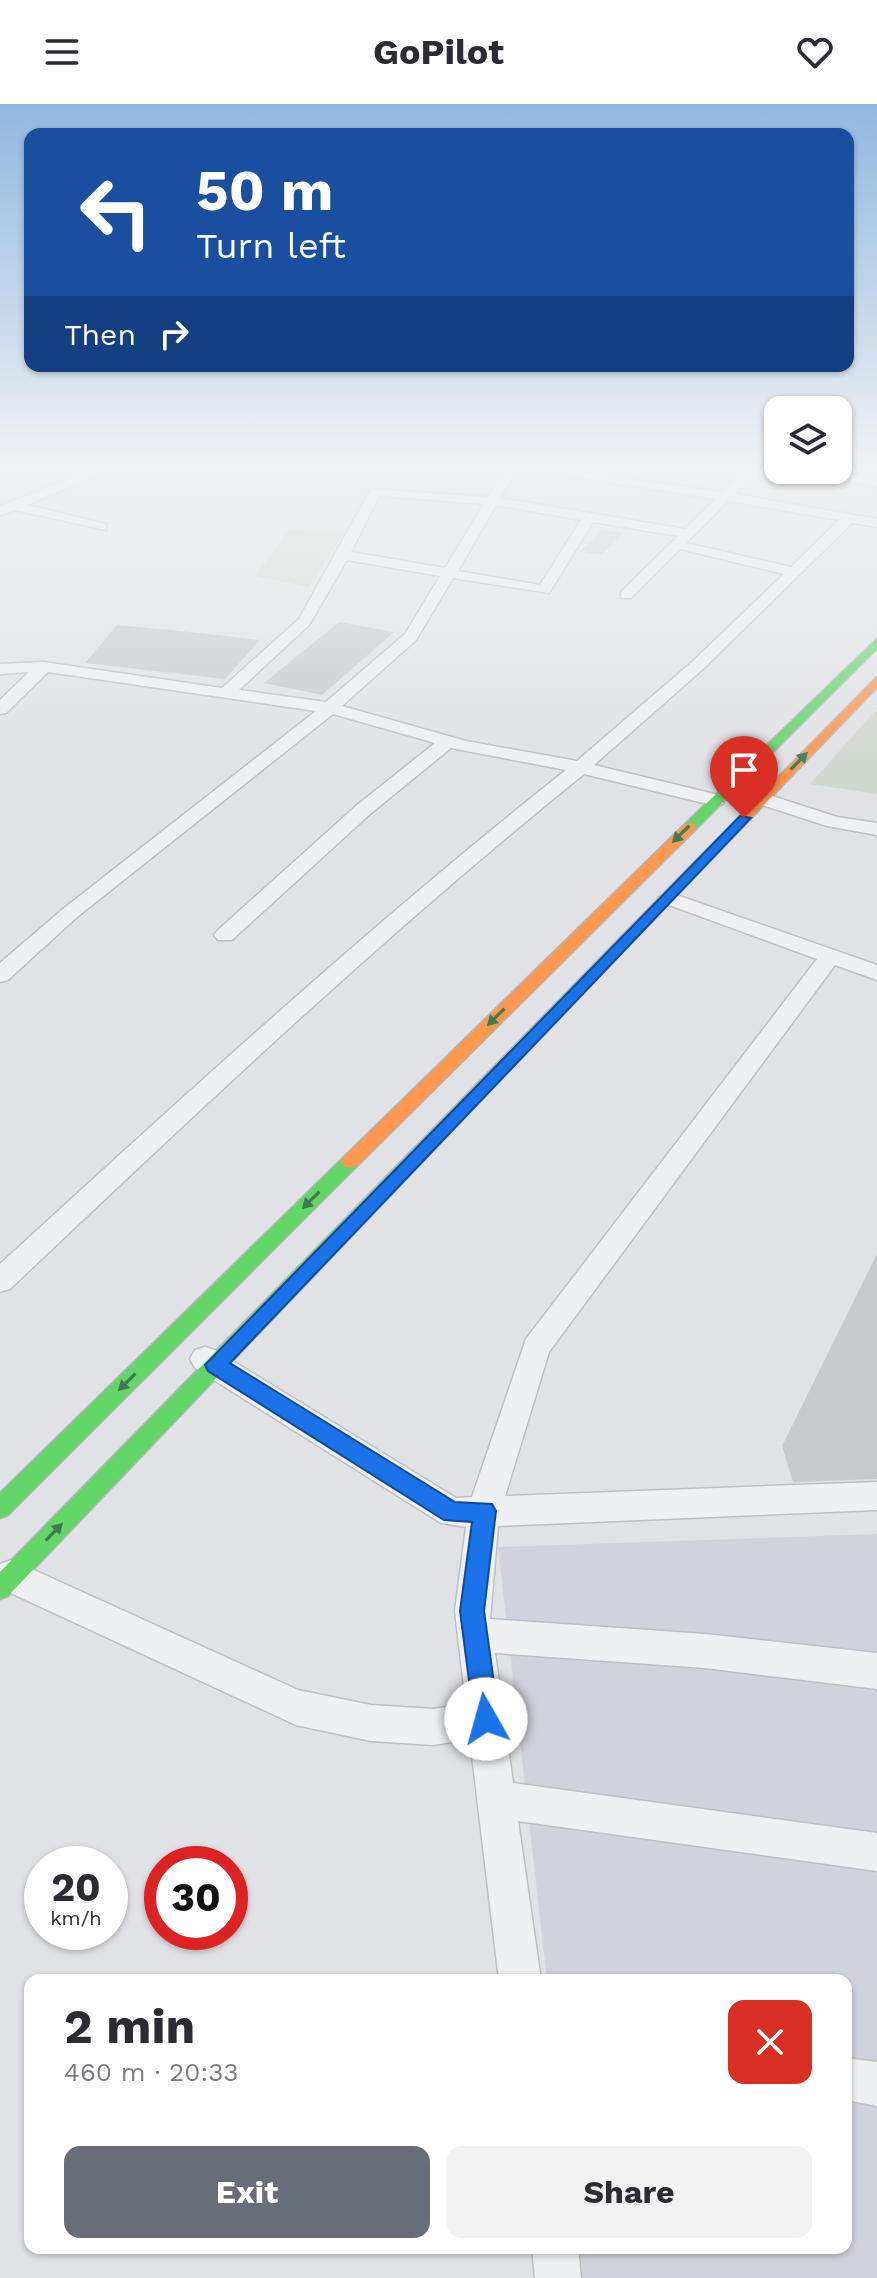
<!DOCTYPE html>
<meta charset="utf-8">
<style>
:root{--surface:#fff;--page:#f2f2f3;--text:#2b2b33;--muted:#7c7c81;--accent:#676d79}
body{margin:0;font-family:"Work Sans",sans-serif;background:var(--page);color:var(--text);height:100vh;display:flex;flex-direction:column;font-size:30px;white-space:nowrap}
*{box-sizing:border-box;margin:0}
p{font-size:26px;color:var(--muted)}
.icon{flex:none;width:44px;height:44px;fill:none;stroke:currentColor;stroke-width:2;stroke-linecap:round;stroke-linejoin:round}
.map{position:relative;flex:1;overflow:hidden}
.side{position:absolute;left:24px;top:1870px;width:828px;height:280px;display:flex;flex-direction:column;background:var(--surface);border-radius:16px;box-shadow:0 2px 6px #0004}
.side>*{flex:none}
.guide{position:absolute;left:24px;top:24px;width:830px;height:244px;border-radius:16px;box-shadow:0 2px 6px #0004;background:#1a4fa0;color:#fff;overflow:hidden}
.controls{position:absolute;left:764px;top:292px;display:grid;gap:16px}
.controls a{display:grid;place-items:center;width:88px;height:88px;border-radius:16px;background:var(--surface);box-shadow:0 2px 6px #0004;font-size:40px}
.speed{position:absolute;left:24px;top:1742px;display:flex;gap:16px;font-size:40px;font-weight:700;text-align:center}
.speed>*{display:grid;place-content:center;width:104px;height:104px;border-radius:50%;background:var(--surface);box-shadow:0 2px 6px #0004;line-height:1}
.speed small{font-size:20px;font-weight:400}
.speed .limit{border:12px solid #d22;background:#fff;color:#111}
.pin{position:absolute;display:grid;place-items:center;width:68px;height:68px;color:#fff;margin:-82px -34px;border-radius:50% 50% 50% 0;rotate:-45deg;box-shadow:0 0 8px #0007}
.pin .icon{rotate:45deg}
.me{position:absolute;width:88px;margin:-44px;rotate:353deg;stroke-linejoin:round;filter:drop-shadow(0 0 6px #0008)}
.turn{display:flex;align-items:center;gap:28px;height:168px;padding:0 40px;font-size:36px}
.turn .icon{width:104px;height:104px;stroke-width:2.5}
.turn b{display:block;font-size:56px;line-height:68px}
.then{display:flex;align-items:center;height:76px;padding:0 40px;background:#0003;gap:16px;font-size:30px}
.round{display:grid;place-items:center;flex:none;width:84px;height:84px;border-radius:16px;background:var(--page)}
.head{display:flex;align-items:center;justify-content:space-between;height:136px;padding:0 40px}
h1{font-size:48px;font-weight:700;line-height:60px}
.action{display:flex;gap:16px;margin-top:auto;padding:16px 40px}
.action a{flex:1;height:92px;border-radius:16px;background:var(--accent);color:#fff;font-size:32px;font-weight:700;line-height:92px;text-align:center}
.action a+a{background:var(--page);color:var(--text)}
header{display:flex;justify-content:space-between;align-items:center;height:104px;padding:0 40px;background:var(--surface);font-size:36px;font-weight:700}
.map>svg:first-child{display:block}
</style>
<header><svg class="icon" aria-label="menu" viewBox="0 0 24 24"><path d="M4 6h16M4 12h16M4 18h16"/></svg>GoPilot<svg class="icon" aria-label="heart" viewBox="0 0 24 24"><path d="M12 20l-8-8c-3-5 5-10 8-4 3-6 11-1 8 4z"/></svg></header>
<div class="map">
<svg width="877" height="2174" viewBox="0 0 877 2174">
<rect width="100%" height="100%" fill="#e0e2e5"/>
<path fill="#d0d3db" d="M877,1430V2174H582L578,2144H846V1876H547L498,1443Z"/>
<path fill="#d0d9cf" d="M289,426L345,428L309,483L255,472Z
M877,607V690L810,680L874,608Z"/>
<path fill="#c7cacd" d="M603,426L623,429L601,451L580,447Z
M339,518L394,528L322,591L264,579Z
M117,521L172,526L260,536L225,575L85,559Z
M877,1150V1375L793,1378L782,1342Z"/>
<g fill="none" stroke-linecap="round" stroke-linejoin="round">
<g stroke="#bdbfc3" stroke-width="3">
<path id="street" d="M94,365H111L27,401L106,420V426L15,406L0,411V402Z
M505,365H517L500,394L685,425L715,395L525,365H559L722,388L746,365H759L735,390L877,415V423L852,419L704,564L594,661L723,692V700L716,702L584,670C384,831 197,1008 10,1185L0,1188V1160C185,991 369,822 566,666L451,644L370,710L232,836H218L214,831L218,826L356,702L435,639L333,610L77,813L8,876L0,878V859L63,805L316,607L48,568L6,609L0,610V596L29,568L0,570V560L44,558L222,584L299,515L371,385L488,393ZM379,392L484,400L445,464L351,448ZM728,397L839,416L791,463L686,439ZM496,401L581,416L540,481L458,467ZM593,418L678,432L621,488V494H631L680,445L784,470L692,558L577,657L466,637L342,602L416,536L453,474L549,489ZM347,456L440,472L405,530L326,598L239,586L309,521Z
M792,366H820L877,375V383Z
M763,689L837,713L877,719V731L827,722L756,699L754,695Z
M668,788L877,861V876L835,861L549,1248L505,1392L877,1378V1406L498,1422L490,1515L705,1530L877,1549V1585L705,1564L495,1549L513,1679L877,1729V1767L518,1717L541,1876H499L470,1635L433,1641L371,1637L296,1621L0,1484V1460L11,1456L23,1461L298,1586L371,1601L433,1605L466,1600L455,1507L466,1423L441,1419L195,1264L190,1255L195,1246L205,1243L215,1246L456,1394L472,1393L526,1235L817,855L661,798L658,794Z
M846,1954L877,1958V2002L846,1996Z
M532,2144H578L581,2174H535Z"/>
</g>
<g stroke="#b2b5ba" stroke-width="3">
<path id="fast" d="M877,535V544L695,726H685V720Z
M626,832L633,836L631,839L8,1492L0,1495V1468L621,833Z
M350,1052L356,1053L359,1058L356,1063L8,1411L0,1414V1389L344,1053Z"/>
</g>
<g stroke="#b2b5ba" stroke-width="3">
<path id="slow" d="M877,573V583L631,839H621V833Z
M690,719L695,720V726L356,1063H344L341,1058L344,1053L685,720Z"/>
</g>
<use href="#street" fill="#eff0f2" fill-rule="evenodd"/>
<use href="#fast" fill="#63d668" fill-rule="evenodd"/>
<use href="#slow" fill="#ff974d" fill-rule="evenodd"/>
</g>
<defs><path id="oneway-solid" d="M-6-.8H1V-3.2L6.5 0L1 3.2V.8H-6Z" transform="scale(2)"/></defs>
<g fill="#417a51">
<use href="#oneway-solid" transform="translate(799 657) rotate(-46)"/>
<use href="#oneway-solid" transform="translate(681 730) rotate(135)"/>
<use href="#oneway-solid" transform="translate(496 913) rotate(135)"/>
<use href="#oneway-solid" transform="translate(311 1096) rotate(135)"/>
<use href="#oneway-solid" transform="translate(127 1278) rotate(135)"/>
<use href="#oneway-solid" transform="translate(54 1428) rotate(-46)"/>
</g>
<linearGradient id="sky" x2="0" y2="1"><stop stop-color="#90b8df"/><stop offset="0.54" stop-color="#f1f2f3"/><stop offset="1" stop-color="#f1f2f3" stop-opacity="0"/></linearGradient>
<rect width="877" height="670" fill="url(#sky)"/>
<path fill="#1a73e8" stroke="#114b97" stroke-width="2" d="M740,712L751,714L230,1259L455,1398L492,1400L496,1407L484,1507L499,1615L495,1624L486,1627L477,1624L474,1615L460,1507L472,1418L444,1416L208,1267L205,1261Z"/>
</svg>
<div class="controls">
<a><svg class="icon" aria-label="layers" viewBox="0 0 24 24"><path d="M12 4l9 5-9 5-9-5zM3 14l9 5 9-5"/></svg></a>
</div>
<div class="speed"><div>20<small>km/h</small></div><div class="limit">30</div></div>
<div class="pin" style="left:744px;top:714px;background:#d93025"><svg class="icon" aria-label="arrive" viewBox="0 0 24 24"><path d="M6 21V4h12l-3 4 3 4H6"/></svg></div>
<svg class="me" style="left:486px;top:1615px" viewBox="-20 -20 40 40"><circle r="19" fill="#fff"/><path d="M0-13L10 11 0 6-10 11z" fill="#1a73e8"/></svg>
<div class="guide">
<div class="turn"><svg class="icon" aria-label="left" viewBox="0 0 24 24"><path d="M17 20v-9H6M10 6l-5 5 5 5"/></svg><div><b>50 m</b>Turn left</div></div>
<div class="then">Then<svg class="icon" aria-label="right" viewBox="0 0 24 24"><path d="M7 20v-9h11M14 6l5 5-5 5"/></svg></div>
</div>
<section class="side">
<div class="head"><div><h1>2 min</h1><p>460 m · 20:33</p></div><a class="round" style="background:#d93025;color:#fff"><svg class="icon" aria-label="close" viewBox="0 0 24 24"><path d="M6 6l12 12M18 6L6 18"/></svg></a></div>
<div class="action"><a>Exit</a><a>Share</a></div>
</section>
</div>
